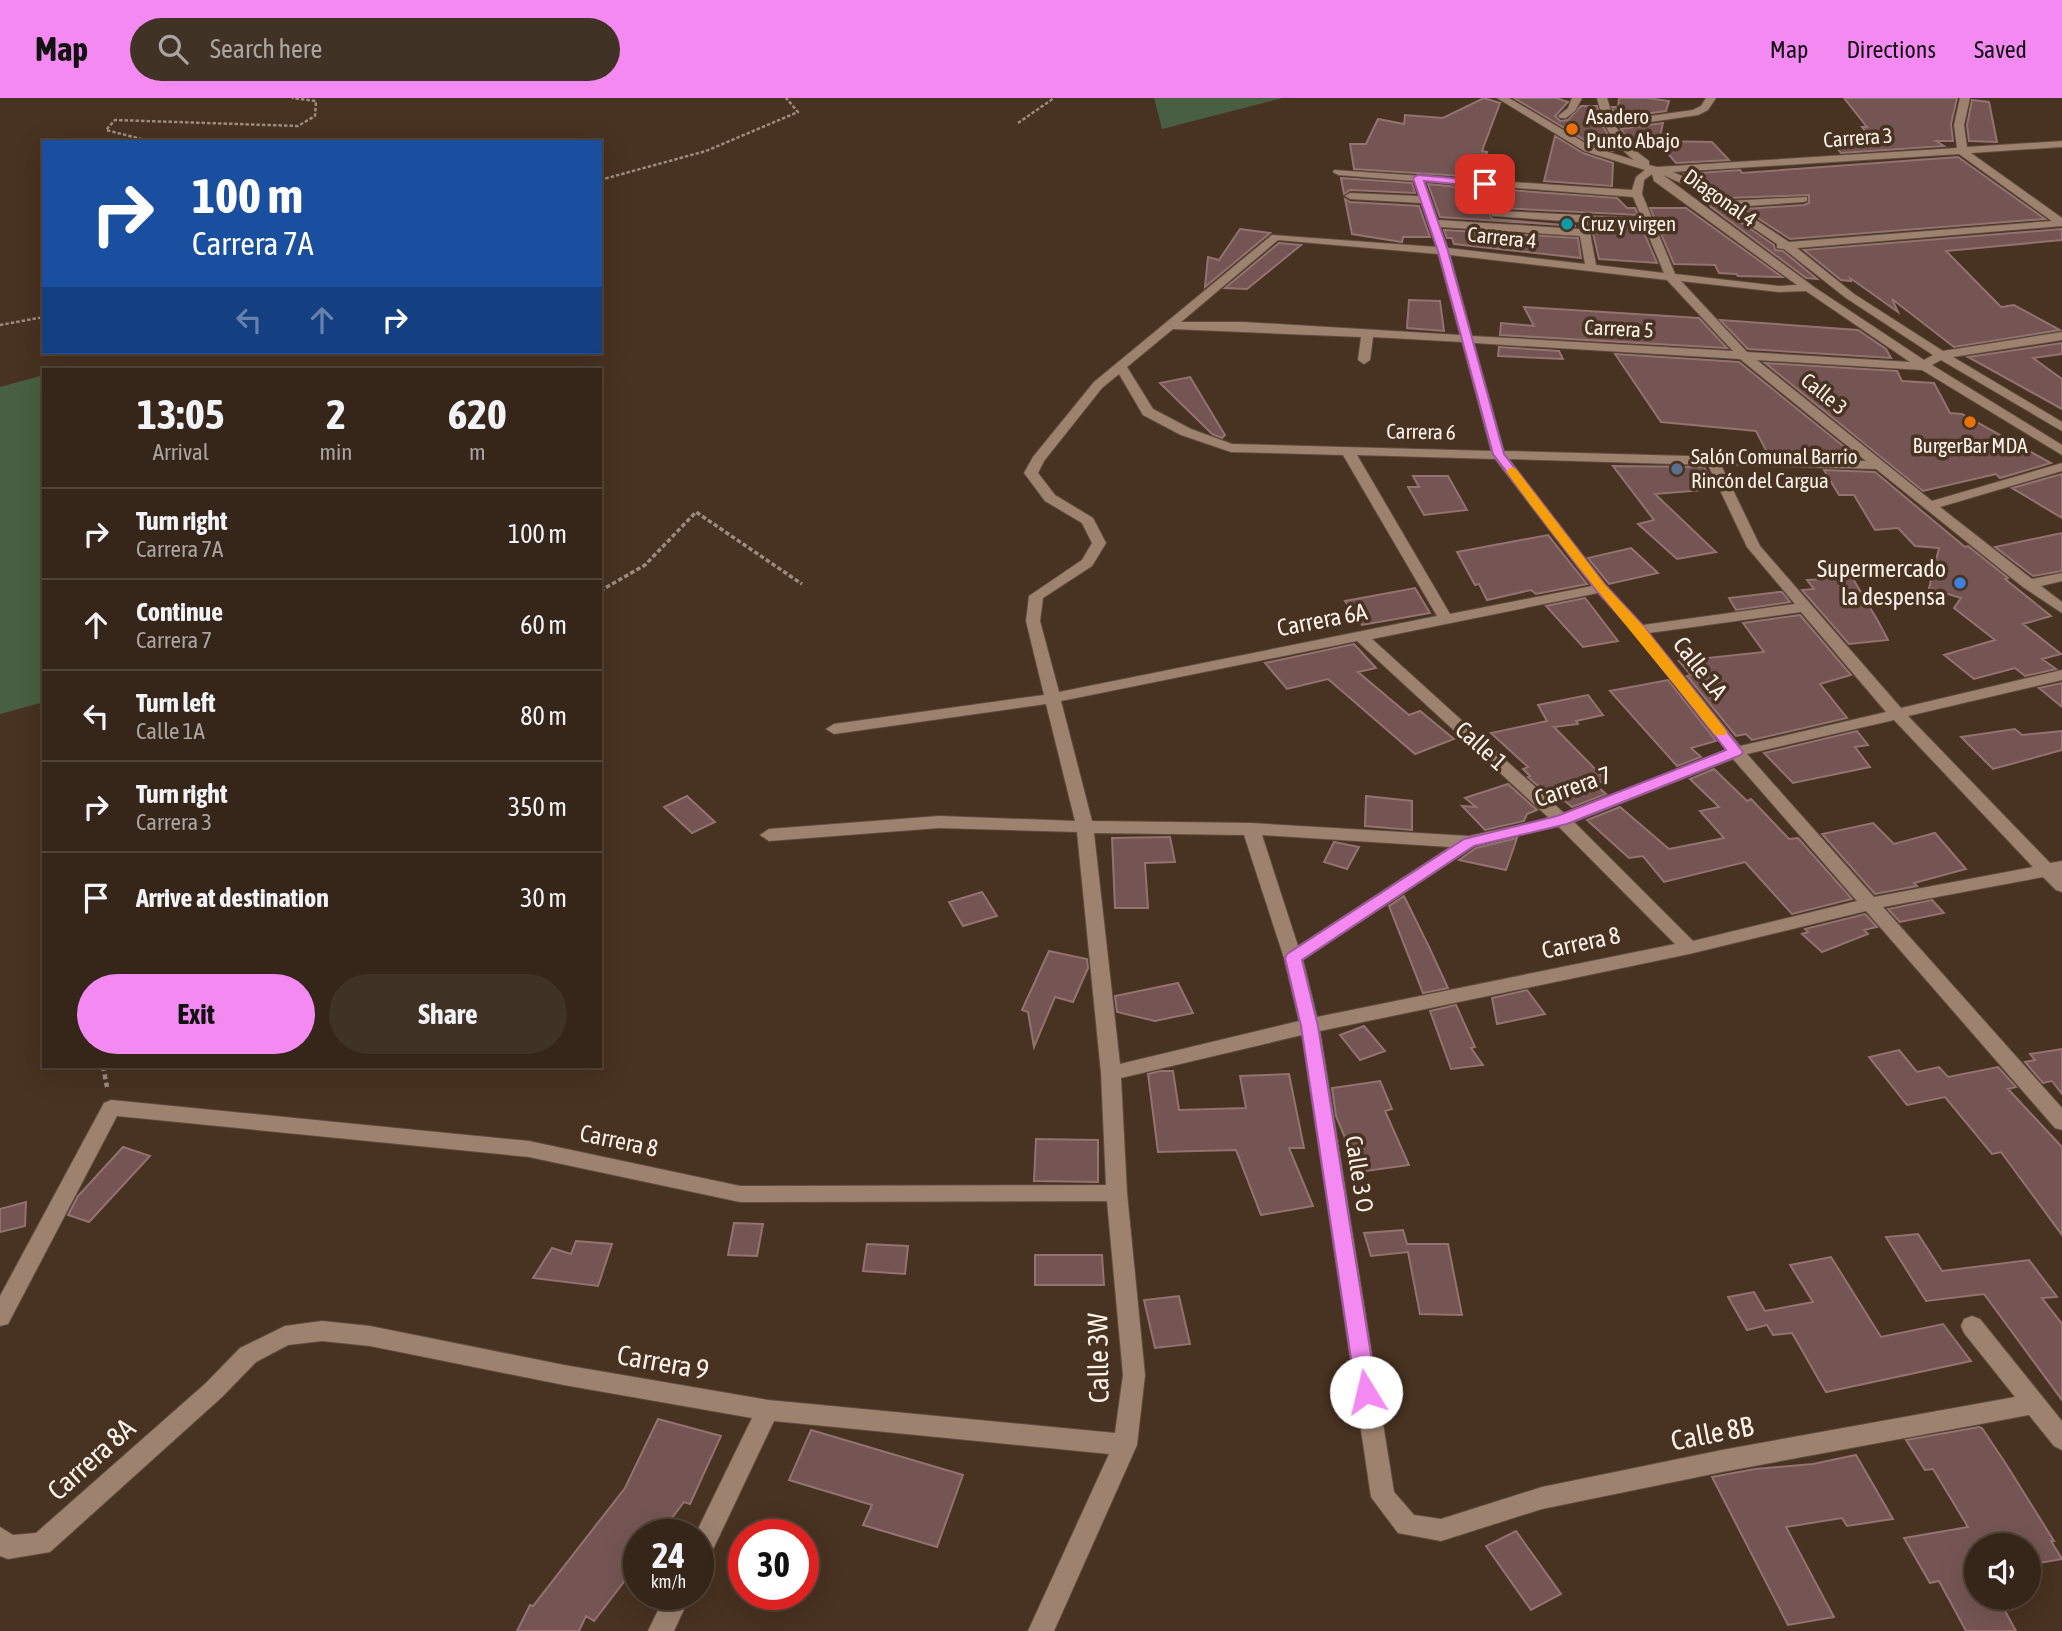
<!DOCTYPE html>
<meta charset="utf-8">
<style>
:root{--surface:#362619;--page:#413226;--text:#f1f3f6;--muted:#aaa5a2;--line:#504338;--accent:#f389f1}
body{margin:0;font-family:"Asap Condensed",sans-serif;background:var(--page);color:var(--text);height:100vh;display:flex;flex-direction:column;font-size:26px;white-space:nowrap}
*{box-sizing:border-box;margin:0}
p{font-size:23px;color:var(--muted)}
.icon{flex:none;width:38px;height:38px;fill:none;stroke:currentColor;stroke-width:2;stroke-linecap:round;stroke-linejoin:round}
.map{position:relative;flex:1;overflow:hidden}
.details{position:absolute;left:42px;top:270px;width:560px;height:700px;display:flex;flex-direction:column;background:var(--surface);border-radius:0px;box-shadow:0 7px 28px #0002,0 0 0 2px var(--line)}
.details>*{flex:none}
.top-card{position:absolute;left:42px;top:42px;width:560px;height:214px;border-radius:0px;box-shadow:0 7px 28px #0002,0 0 0 2px var(--line);background:#1a4fa0;color:#fff;overflow:hidden}
.controls{position:absolute;left:1964px;top:1435px;display:grid;gap:14px}
.controls a{display:grid;place-items:center;width:77px;height:77px;border-radius:50%;background:var(--surface);box-shadow:0 7px 28px #0002,0 0 0 2px var(--line);font-size:35px}
.speed{position:absolute;left:623px;top:1421px;display:flex;gap:14px;font-size:35px;font-weight:700;text-align:center}
.speed>*{display:grid;place-content:center;width:91px;height:91px;border-radius:50%;background:var(--surface);box-shadow:0 7px 28px #0002,0 0 0 2px var(--line);line-height:1}
.speed small{font-size:18px;font-weight:400}
.speed .limit{border:10px solid #d22;background:#fff;color:#111}
.pin{position:absolute;display:grid;place-items:center;width:60px;height:60px;color:#fff;margin:-30px;border-radius:14px;box-shadow:0 4px 10px #0006}
.me{position:absolute;width:77px;margin:-38px;rotate:351deg;stroke-linejoin:round;filter:drop-shadow(0 0 5px #0008)}
.turn{display:flex;align-items:center;gap:24px;height:147px;padding:0 35px;font-size:32px}
.turn .icon{width:91px;height:91px;stroke-width:2.5}
.turn b{display:block;font-size:49px;line-height:60px}
.lanes{display:flex;align-items:center;height:66px;padding:0 35px;background:#0003;justify-content:center;gap:35px;direction:ltr}
.lanes .off{opacity:.35}
.eta{display:flex;justify-content:space-evenly;align-items:center;height:119px;text-align:center}
.eta b{font-size:42px;font-weight:700;line-height:49px}
.primary-button{display:flex;gap:14px;margin-top:auto;padding:14px 35px}
.primary-button a{flex:1;height:80px;border-radius:42px;background:var(--accent);color:#111;font-size:28px;font-weight:700;line-height:80px;text-align:center}
.primary-button a+a{background:var(--page);color:var(--text)}
ul{padding:0;list-style:none}
li{display:flex;align-items:center;gap:21px;height:91px;padding:0 35px;border-top:2px solid var(--line)}
li div{flex:1}
li b{display:block;font-size:26px}
li em{font-style:normal}
header{display:flex;align-items:center;gap:42px;box-sizing:border-box;height:98px;padding:0 35px;background:var(--accent);color:#111}
header strong{font-size:33px}
nav{display:flex;gap:38px;margin-inline-start:auto;font-size:24px}
.search{width:490px;height:63px;background:var(--page);display:flex;align-items:center;gap:18px;box-sizing:border-box;padding:0 24px;border-radius:38px;color:var(--muted);font-size:26px}
.map>svg:first-child{display:block}
</style>
<header>
<strong>Map</strong>
<div class="search"><svg class="icon" aria-label="search" viewBox="0 0 24 24"><circle cx="10" cy="10" r="6"/><path d="M15 15l6 6"/></svg>Search here</div>
<nav><a>Map</a><a>Directions</a><a>Saved</a></nav>
</header>
<div class="map">
<svg width="2062" height="1533" viewBox="0 0 2062 1533">
<rect width="100%" height="100%" fill="#483221"/>
<path fill="#485f42" d="M1154,0H1283L1162,31Z
M44,277V604L0,616V289Z"/>
<path fill="#745553" stroke="#937270" stroke-width="2" d="M1484,0L1500,5L1482,53L1487,54L1477,79L1354,71L1350,46H1366L1378,21L1404,26L1405,17L1443,20Z
M1514,0H1556L1568,4L1555,18L1560,23L1568,22L1581,8H1597L1603,28L1613,45V53L1593,47Z
M1619,0H1647L1669,3L1666,13L1616,20L1612,9H1618Z
M1844,0H1957L1951,26L1953,43H1936L1944,48L1841,55L1833,45L1850,44L1844,39H1870L1862,29H1867Z
M1972,2L1989,4L1997,44L1969,43L1967,27Z
M1663,25L1659,43L1712,44L1729,62L1676,65L1659,45L1658,48L1632,46L1621,31Z
M1555,38L1583,55L1613,65L1612,88L1544,83Z
M1958,59L2045,121L1790,141L1744,111L1804,107L1809,105V97L1729,100L1685,76L1740,72L1742,75Z
M1341,80L1412,85L1415,95L1350,92L1344,96Z
M1428,86L1478,91L1492,121L1576,128L1440,119Z
M1495,91L1617,100L1627,110H1635L1638,117L1502,110Z
M1705,100L1774,147L1775,152L1783,153L1817,181L1806,180L1711,109Z
M1345,101L1350,104L1419,108L1430,139H1403L1402,144L1352,136Z
M1650,110H1686L1782,179L1738,178L1736,176L1719,175L1715,167L1674,166Z
M1591,127L1642,130L1657,165L1599,161Z
M1240,131L1270,135L1205,189L1208,159L1219,162Z
M2062,131V142L1946,153L2001,209L2014,207L2060,232L1954,249L1892,201L1898,214L1850,180L1851,183L1841,182L1804,152Z
M1444,132L1578,140L1581,160L1454,146L1452,140H1447Z
M1279,145L1301,147L1247,191L1225,190Z
M1409,202L1440,203L1444,233L1407,230Z
M1524,209L1699,220L1727,250L1500,237L1501,225L1534,228Z
M1720,222L1858,232L1886,251L1891,260L1748,251Z
M2062,245V256L2033,260L2062,281V311L1968,259Z
M1499,249L1559,253L1563,261L1498,258Z
M1615,256L1739,264L1858,360L1769,358L1756,333L1661,324Z
M1765,265L1897,273L1902,283L1934,285L1950,315L1962,316L2051,365L2000,380L1996,376L1923,393Z
M1190,279L1225,337L1222,340L1212,336L1160,285Z
M1613,368L1704,369L1717,391L1655,396L1716,454L1677,461L1638,426L1654,422Z
M1824,372L1875,374L1965,449L1968,448L2008,480L2005,481L2051,518L2023,526L2061,556L2042,561L2056,571L2025,578L2015,570L1974,581L1944,557L1995,542L1954,510L1961,500L1929,490L1939,450L1915,448L1898,430L1875,432L1854,397H1839Z
M2062,376V420L2012,390Z
M1413,378H1448L1467,412L1424,417L1408,389H1419Z
M2062,435V473L2033,478L1995,449Z
M1548,437L1587,486L1536,496L1531,492L1487,502L1479,486L1475,487L1457,454Z
M1631,450L1658,475L1609,486L1588,460Z
M1852,479L1878,523L1888,542L1849,546L1802,492L1814,491L1807,482Z
M1415,490L1430,515L1362,527L1345,503Z
M1779,494H1782L1790,504L1736,512L1729,500Z
M1585,500L1596,514L1618,543L1583,549L1546,508Z
M1800,517L1851,577L1820,586L1847,620L1752,642L1746,636L1736,638L1687,578L1691,577L1679,563L1764,554L1743,525Z
M1354,546L1376,570L1358,574L1409,617L1420,613L1454,641L1415,656L1328,581L1287,591L1265,565Z
M1668,582L1716,643L1691,650L1701,659L1677,668L1610,593Z
M2062,585V609L2039,590Z
M1588,597L1603,617L1576,623L1578,626L1554,629L1606,682L1595,686L1606,696L1572,709L1565,703L1557,705L1528,679L1530,678L1523,671L1528,669L1491,635L1547,623L1538,607Z
M2015,631L2022,637L2062,633V652L1993,671L1961,639Z
M1857,633L1868,647L1855,649L1870,669L1793,685L1764,655Z
M1714,671L1747,703L1751,701L1789,741L1798,740L1852,801L1792,816L1745,764L1664,784L1643,758L1629,760L1587,722L1620,709L1669,751L1724,740L1700,713L1719,709L1690,681Z
M1508,686L1537,712L1527,716L1524,723L1485,732L1462,708L1476,709L1465,700Z
M687,698L715,724L692,735L664,709Z
M1366,698L1412,703V732L1365,728Z
M1873,725L1894,746L1935,735L1966,771L1914,785L1917,788L1875,796L1822,736Z
M1170,739L1175,764L1145,765L1148,810H1115L1112,740Z
M1517,740L1506,772L1459,762L1476,750Z
M1334,744L1359,749L1347,771L1324,764Z
M982,794L997,818L963,828L949,804Z
M1404,798L1430,851L1448,890L1423,895L1389,808Z
M1932,802L1944,815L1900,824L1888,811Z
M1865,816L1877,829L1864,832L1868,836L1822,854L1802,836L1808,834L1805,831Z
M1049,853L1087,861L1088,870L1073,904L1055,899L1034,949L1028,914L1022,912Z
M1178,885L1193,915L1155,923L1117,914L1115,898Z
M1527,892L1545,916L1497,926L1492,900Z
M1456,907L1475,949L1471,950L1483,967L1451,971L1430,913Z
M1364,928L1385,953L1360,962L1340,937Z
M2062,951V996L2052,983L2043,985L2025,964L2035,962L2030,956Z
M1899,952L1917,974L1939,969L1948,979L1998,969L2016,989L2008,991L2062,1049V1137L2001,1054L1992,1056L1945,999L1907,1007L1869,959Z
M1160,973H1173L1179,1012L1246,1010L1240,978L1289,976L1304,1050H1289L1313,1108L1261,1117L1236,1052L1158,1054L1148,976Z
M1380,983L1392,1011L1385,1013L1409,1067L1359,1074L1336,1018L1332,990Z
M1036,1041L1098,1042V1084L1034,1083Z
M123,1049L150,1058L89,1124L68,1117L78,1098Z
M26,1104L25,1128L0,1134V1111Z
M734,1125L763,1126L757,1158L728,1157Z
M1403,1132L1407,1146H1448L1462,1217L1420,1216L1408,1154L1371,1158L1364,1135Z
M1918,1136L1942,1173L2029,1162L2057,1199L2042,1200L2062,1226V1302L1984,1196L1926,1203L1886,1139Z
M576,1143L612,1146L598,1188L533,1180L552,1150L571,1156Z
M867,1146L908,1148L905,1176L863,1173Z
M1035,1157H1102L1104,1187H1035Z
M1831,1159L1881,1239L1943,1226L1971,1263L1826,1294L1792,1235L1773,1237L1767,1227L1747,1232L1728,1199L1754,1194L1765,1213L1813,1204L1790,1167Z
M1179,1198L1190,1246L1155,1250L1144,1202Z
M658,1321L721,1338L690,1406L684,1404L659,1437H639V1464L594,1523L586,1518L579,1533H517L530,1507L533,1508L625,1390Z
M1979,1329L1982,1330L2006,1366L2054,1443H2051L2062,1461L2028,1467V1447H1978L1976,1443V1500H1998L2016,1533H1966L1939,1483L1930,1485L1904,1440L1968,1429L1933,1371L1925,1372L1906,1342Z
M811,1332L963,1377L937,1449L863,1427L872,1407L789,1382Z
M1856,1357L1893,1421L1847,1428L1842,1420L1786,1429L1834,1519L1788,1527L1712,1379L1755,1371L1813,1366Z
M1516,1433L1561,1496L1531,1512L1486,1448Z"/>
<g fill="none" stroke-linecap="round" stroke-linejoin="round">
<g stroke="#5f4d3f" stroke-width="2">
<path id="minor" d="M1497,0H1509L1592,49L1634,62C1610,43 1604,28 1597,0H1607L1614,23L1693,12L1701,8L1706,0H1716L1708,12L1698,17L1616,29L1632,50L1649,63V67L1657,69L1957,50L1954,27L1960,0H1970L1964,27L1967,49L2062,43V49L1971,55L2062,120V128L1797,150L1854,196L1943,253L2062,234V242L1953,259L2062,324V333L1941,262L1932,267L2062,347V357L1922,272L1757,262L1932,403L2062,365V373L1940,409L2032,481L2062,475V483L2041,488L2062,504V515L2023,489L1876,371L1721,367L1760,448L1901,610L2062,572V582L1908,618L2050,765L2062,763V794L2056,792L2043,779L1883,809L2062,1010V1032L2055,1030L1866,813L1689,856L1320,933L1394,1394L1414,1417L1441,1421L1542,1389L1722,1352L2015,1299L1964,1235L1961,1228L1964,1221L1972,1218L1980,1221L2062,1323V1352L2054,1348L2029,1317L1722,1374L1542,1411L1441,1443L1398,1435L1371,1399L1302,937L1121,980L1127,1095L1145,1277L1137,1347L1054,1533H1028L1109,1356L774,1323L707,1464L698,1468V1437H695L752,1320L564,1287L370,1248L322,1243L288,1247L256,1264L222,1299L50,1454L8,1461L0,1458V1429L13,1437L36,1435L206,1285L240,1250L285,1228L322,1223L370,1228L564,1267L768,1302L1115,1335L1123,1277L1107,1103L740,1104L529,1059L117,1018L8,1226L0,1228V1198L104,1005L111,1002L529,1043L740,1088L1106,1087L1101,975L1077,734L939,730L769,743L760,737L769,731L939,718L1075,723L1046,606L834,636L826,631L834,626L1044,597L1026,523L1029,498L1082,462L1092,445L1082,425L1045,403L1024,375L1033,359L1094,284L1272,137L1436,149L1421,105L1350,101L1345,98L1350,95L1419,98L1414,83L1338,77L1333,74L1334,72L1632,92L1636,79L1645,72L1584,53ZM1959,56L2052,123L1789,144L1736,109L1803,104L1807,103V99L1728,103L1707,89L1673,74ZM1652,76L1654,83L1797,187L1779,188L1675,176L1642,96L1644,82ZM1663,77L1699,93L1777,146V150L1784,151L1846,200L1933,257L1924,262L1814,189ZM1424,83L1480,88L1492,118L1579,124V131L1438,122ZM1491,88L1633,99L1642,120L1500,113ZM1588,124L1644,127L1664,175L1596,167ZM1440,129L1580,138L1585,166L1448,150ZM1278,142L1438,156L1460,237L1243,224H1181ZM1450,157L1667,182L1733,253L1472,238ZM1681,183L1779,194L1806,193L1910,264L1747,254ZM1173,231L1361,239L1358,262L1364,266L1370,262L1373,239L1462,244L1491,353L1232,346L1191,331L1153,311L1127,269ZM1474,245L1740,261L1866,363L1504,353ZM1119,276L1143,317L1181,337L1231,354L1343,357L1437,518L1059,594L1040,523L1043,500L1092,468L1106,445L1093,420L1055,397L1038,375L1044,363L1102,290ZM1357,357L1495,361L1592,488L1450,516ZM1509,361L1708,367L1747,449L1795,506L1643,527L1606,487ZM1598,495L1634,535L1726,652L1564,715L1372,541ZM1801,514L1886,614L1740,648L1649,535ZM1357,543L1549,720L1469,738L1251,725L1092,723L1061,603ZM1894,622L2033,769L1874,799L1747,656ZM1733,661L1857,803L1693,843L1574,724ZM1558,728L1675,846L1317,919L1303,862L1475,748ZM1094,735L1244,737L1284,860L1299,923L1120,966ZM1262,737L1450,749L1298,848Z
M1572,0H1582L1575,13L1566,20H1560L1558,18L1568,10Z
M666,1496H691L674,1533H648Z"/>
</g>
<path stroke="#9c8b7e" stroke-width="2.5" stroke-dasharray="3.5 2" stroke-linecap="butt" d="M1018,25L1054,0
M153,44L106,32L115,22L298,28L315,18L316,3L292,0
M600,82L706,53L798,14L786,0
M0,227L44,219"/>
<path stroke="#9c8b7e" stroke-width="3.5" stroke-dasharray="4.5 2.5" stroke-linecap="butt" d="M600,493L645,467L696,414L802,486"/>
<path stroke="#9c8b7e" stroke-width="4.5" stroke-dasharray="5 3.5" stroke-linecap="butt" d="M103,968L107,989"/>
<use href="#minor" fill="#9d8270" fill-rule="evenodd"/>
</g>
<path fill="#f389f1" stroke="#9e599d" stroke-width="2" d="M1418,77L1485,83L1490,86L1485,89L1424,83L1448,153L1504,356L1605,487L1644,529L1743,654L1741,657L1567,726L1474,748L1302,862L1318,928L1377,1294L1374,1301L1366,1303L1359,1301L1356,1294L1301,928L1285,860L1287,856L1464,741L1557,718L1726,652L1635,535L1596,492L1493,356L1438,153L1413,80Z"/>
<path fill="#f59e0b" d="M1512,369L1516,371L1605,487L1644,529L1725,631L1727,634L1725,637H1715C1645,549 1571,464 1506,373Z"/>
<g fill="#e8710a" stroke="#483221" stroke-width="2.5">
<circle cx="1572" cy="31" r="7"/>
<circle cx="1970" cy="324" r="7"/>
</g>
<circle fill="#0f9aa8" stroke="#483221" stroke-width="2.5" cx="1567" cy="126" r="7"/>
<circle fill="#5c6f8a" stroke="#483221" stroke-width="2.5" cx="1677" cy="371" r="7"/>
<circle fill="#3f7fe0" stroke="#483221" stroke-width="2.5" cx="1960" cy="485" r="7"/>
<g text-anchor="middle" stroke-width="7" stroke-linejoin="round" paint-order="stroke">
<g font-size="21" fill="#fdf2e9" stroke="#483221" text-anchor="start">
<text x="1586" y="26">Asadero<tspan x="1586" dy="24">Punto Abajo</tspan></text>
<text x="1581" y="133">Cruz y virgen</text>
<text x="1970" y="355" text-anchor="middle">BurgerBar MDA</text>
<text x="1691" y="366">Salón Comunal Barrio<tspan x="1691" dy="24">Rincón del Cargua</tspan></text>
</g>
<g font-size="21" fill="#fdf2e9" stroke="#483221">
<text transform="translate(1858 40) rotate(-4)" y="7">Carrera 3</text>
<text transform="translate(1720 100) rotate(35)" y="7">Diagonal 4</text>
<text transform="translate(1502 140) rotate(6)" y="7">Carrera 4</text>
<text transform="translate(1619 231) rotate(3)" y="7">Carrera 5</text>
<text transform="translate(1824 296) rotate(39)" y="7">Calle 3</text>
<text transform="translate(1421 334) rotate(1)" y="7">Carrera 6</text>
</g>
<g font-size="24" fill="#fdf2e9" stroke="#483221" text-anchor="end">
<text x="1946" y="479">Supermercado<tspan x="1946" dy="28">la despensa</tspan></text>
</g>
<g font-size="24" fill="#fdf2e9" stroke="#483221">
<text transform="translate(1322 522) rotate(-11)" y="8">Carrera 6A</text>
<text transform="translate(1700 570) rotate(52)" y="8">Calle 1A</text>
<text transform="translate(1481 648) rotate(42)" y="8">Calle 1</text>
<text transform="translate(1573 689) rotate(-19)" y="8">Carrera 7</text>
<text transform="translate(1581 845) rotate(-12)" y="8">Carrera 8</text>
<text transform="translate(619 1043) rotate(12)" y="8">Carrera 8</text>
<text transform="translate(1359 1076) rotate(81)" y="8">Calle 3 O</text>
</g>
<g font-size="28" fill="#fdf2e9" stroke="#483221">
<text transform="translate(1098 1260) rotate(-91)" y="10">Calle 3W</text>
<text transform="translate(663 1264) rotate(10)" y="10">Carrera 9</text>
<text transform="translate(1712 1335) rotate(-11)" y="10">Calle 8B</text>
<text transform="translate(91 1361) rotate(-42)" y="10">Carrera 8A</text>
</g>
</g>
</svg>
<div class="controls">
<a><svg class="icon" aria-label="sound" viewBox="0 0 24 24"><path d="M4 9h4l5-4v14l-5-4H4zM17 9q2 3 0 6"/></svg></a>
</div>
<div class="speed"><div>24<small>km/h</small></div><div class="limit">30</div></div>
<div class="pin" style="left:1485px;top:86px;background:#d93025"><svg class="icon" aria-label="arrive" viewBox="0 0 24 24"><path d="M6 21V4h12l-3 4 3 4H6"/></svg></div>
<svg class="me" style="left:1366px;top:1294px" viewBox="-20 -20 40 40"><circle r="19" fill="#fff"/><path d="M0-13L10 11 0 6-10 11z" fill="#f389f1"/></svg>
<div class="top-card">
<div class="turn"><svg class="icon" aria-label="right" viewBox="0 0 24 24"><path d="M7 20v-9h11M14 6l5 5-5 5"/></svg><div><b>100 m</b>Carrera 7A</div></div>
<div class="lanes"><svg class="icon off" aria-label="left" viewBox="0 0 24 24"><path d="M17 20v-9H6M10 6l-5 5 5 5"/></svg><svg class="icon off" aria-label="ahead" viewBox="0 0 24 24"><path d="M12 20V5M6 11l6-6 6 6"/></svg><svg class="icon" aria-label="right" viewBox="0 0 24 24"><path d="M7 20v-9h11M14 6l5 5-5 5"/></svg></div>
</div>
<section class="details">
<div class="eta">
<div><b>13:05</b><p>Arrival</p></div>
<div><b>2</b><p>min</p></div>
<div><b>620</b><p>m</p></div>
</div>
<ul>
<li><svg class="icon" aria-label="right" viewBox="0 0 24 24"><path d="M7 20v-9h11M14 6l5 5-5 5"/></svg><div><b>Turn right</b><p>Carrera 7A</p></div><em>100 m</em></li>
<li><svg class="icon" aria-label="ahead" viewBox="0 0 24 24"><path d="M12 20V5M6 11l6-6 6 6"/></svg><div><b>Continue</b><p>Carrera 7</p></div><em>60 m</em></li>
<li><svg class="icon" aria-label="left" viewBox="0 0 24 24"><path d="M17 20v-9H6M10 6l-5 5 5 5"/></svg><div><b>Turn left</b><p>Calle 1A</p></div><em>80 m</em></li>
<li><svg class="icon" aria-label="right" viewBox="0 0 24 24"><path d="M7 20v-9h11M14 6l5 5-5 5"/></svg><div><b>Turn right</b><p>Carrera 3</p></div><em>350 m</em></li>
<li><svg class="icon" aria-label="arrive" viewBox="0 0 24 24"><path d="M6 21V4h12l-3 4 3 4H6"/></svg><div><b>Arrive at destination</b></div><em>30 m</em></li>
</ul>
<div class="primary-button"><a>Exit</a><a>Share</a></div>
</section>
</div>
